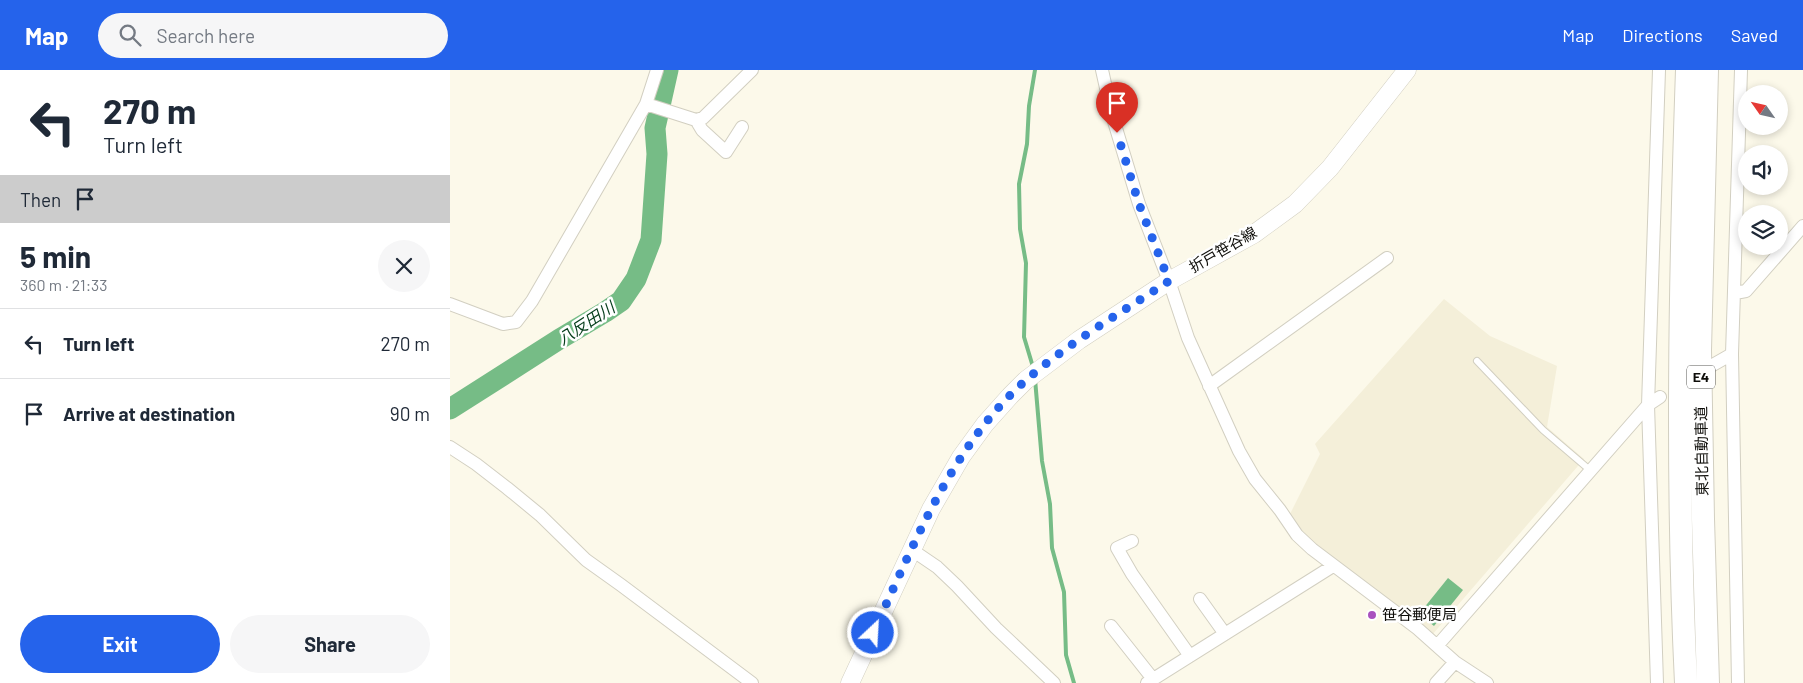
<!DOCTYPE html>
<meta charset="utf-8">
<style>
:root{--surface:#fff;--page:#f6f6f7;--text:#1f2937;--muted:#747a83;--line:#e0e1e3;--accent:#2563eb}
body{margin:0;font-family:Barlow,"Noto Sans JP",sans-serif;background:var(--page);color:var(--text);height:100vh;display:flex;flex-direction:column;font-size:19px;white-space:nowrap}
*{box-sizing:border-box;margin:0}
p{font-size:16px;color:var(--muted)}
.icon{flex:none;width:28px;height:28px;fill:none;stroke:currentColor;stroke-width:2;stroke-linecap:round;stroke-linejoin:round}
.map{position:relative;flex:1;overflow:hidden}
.panel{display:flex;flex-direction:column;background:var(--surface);width:450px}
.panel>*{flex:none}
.top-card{background:#fff;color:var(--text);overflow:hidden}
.needle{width:32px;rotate:304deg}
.buttons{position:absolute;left:1288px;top:15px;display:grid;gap:10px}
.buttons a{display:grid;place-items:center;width:50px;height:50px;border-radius:50%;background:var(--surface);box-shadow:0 2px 8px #0003;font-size:25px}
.pin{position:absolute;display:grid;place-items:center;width:42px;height:42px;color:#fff;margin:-51px -21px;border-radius:50% 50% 50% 0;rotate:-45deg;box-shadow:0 0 5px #0007}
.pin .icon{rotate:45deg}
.me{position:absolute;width:55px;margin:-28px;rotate:25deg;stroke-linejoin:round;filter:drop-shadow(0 0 4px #0008)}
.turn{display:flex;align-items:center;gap:18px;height:105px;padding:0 20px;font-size:22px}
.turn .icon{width:65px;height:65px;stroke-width:2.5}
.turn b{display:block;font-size:35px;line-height:42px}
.then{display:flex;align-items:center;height:48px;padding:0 20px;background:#0003;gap:10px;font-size:19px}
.round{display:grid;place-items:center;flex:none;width:52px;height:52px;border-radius:26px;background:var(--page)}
.summary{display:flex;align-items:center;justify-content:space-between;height:85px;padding:0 20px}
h1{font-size:30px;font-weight:700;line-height:38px}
.cta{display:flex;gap:10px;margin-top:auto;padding:10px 20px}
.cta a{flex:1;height:58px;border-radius:30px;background:var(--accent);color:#fff;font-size:20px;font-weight:700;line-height:58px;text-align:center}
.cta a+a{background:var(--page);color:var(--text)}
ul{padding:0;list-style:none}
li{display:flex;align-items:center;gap:15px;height:70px;padding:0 20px;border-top:1px solid var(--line)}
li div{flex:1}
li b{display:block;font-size:19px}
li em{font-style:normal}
header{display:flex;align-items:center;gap:30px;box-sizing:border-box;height:70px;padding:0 25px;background:var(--accent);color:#fff}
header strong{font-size:24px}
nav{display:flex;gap:28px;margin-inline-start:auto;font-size:18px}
.search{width:350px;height:45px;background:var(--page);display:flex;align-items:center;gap:12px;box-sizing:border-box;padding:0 18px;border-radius:28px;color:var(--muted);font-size:19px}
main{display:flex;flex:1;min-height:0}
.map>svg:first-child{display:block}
</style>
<header>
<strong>Map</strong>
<div class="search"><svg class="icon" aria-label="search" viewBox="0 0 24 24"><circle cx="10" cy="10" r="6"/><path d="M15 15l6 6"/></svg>Search here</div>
<nav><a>Map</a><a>Directions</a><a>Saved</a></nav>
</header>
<main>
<section class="panel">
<div class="top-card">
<div class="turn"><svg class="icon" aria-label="left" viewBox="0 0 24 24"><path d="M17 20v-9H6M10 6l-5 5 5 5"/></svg><div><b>270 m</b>Turn left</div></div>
<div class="then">Then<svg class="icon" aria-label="arrive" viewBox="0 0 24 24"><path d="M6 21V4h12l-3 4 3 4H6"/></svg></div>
</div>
<div class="summary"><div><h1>5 min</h1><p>360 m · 21:33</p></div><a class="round"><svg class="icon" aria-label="close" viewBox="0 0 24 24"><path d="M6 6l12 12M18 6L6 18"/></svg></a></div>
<ul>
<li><svg class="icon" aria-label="left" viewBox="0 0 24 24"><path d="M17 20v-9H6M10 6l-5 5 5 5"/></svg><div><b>Turn left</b></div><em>270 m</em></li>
<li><svg class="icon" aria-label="arrive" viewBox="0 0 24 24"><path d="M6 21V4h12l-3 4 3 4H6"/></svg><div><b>Arrive at destination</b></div><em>90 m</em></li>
</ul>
<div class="cta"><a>Exit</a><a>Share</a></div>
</section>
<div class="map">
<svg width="1353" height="613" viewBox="0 0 1353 613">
<rect width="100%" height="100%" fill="#fcf9ea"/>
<path fill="#f4efd9" d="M994,229L1040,266L1107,296L1097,357L1134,389L982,565L864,475L839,446L870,384L865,374Z"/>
<path fill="#76bc86" d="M998,508L1013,520L984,556L969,544Z"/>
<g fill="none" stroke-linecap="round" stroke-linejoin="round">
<path stroke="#76bc86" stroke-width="4" d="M583,297L574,267L576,193L570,159L569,114L577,74L579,36L585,0
M585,309L592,391L600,434L602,478L614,522L616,585L624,613"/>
<path stroke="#76bc86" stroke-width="21" d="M0,339L108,270L155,242L171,231L186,209L201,170L207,84L205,58L218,0"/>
<g stroke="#d2cfc1" stroke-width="8">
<path id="service" d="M1027,291L1093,360L1141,401"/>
</g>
<g stroke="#d2cfc1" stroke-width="14">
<path id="minor" d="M652,0L662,45L689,134L719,211L738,268L789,381L805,409L830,440L847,465L862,479L968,559L1005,592L1037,613
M196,34L246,50L253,48L302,0
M246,50L252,60L276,82L292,57
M1285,223L1296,221L1353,156
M0,234L53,254L66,252L82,231L196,34L207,0
M1261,296L1282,284
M759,316L937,188
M0,377L26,394L57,418L90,445L136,490L171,515L302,613
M682,471L667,478L682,504L740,586
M462,480L487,497L507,516L546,558L604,613
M750,529L775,564
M661,556L703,609
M987,576L1198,335L1210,327
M697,613L883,496
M986,613L1005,592
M1207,613L1198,335L1209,0
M1288,613L1282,284L1291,0"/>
</g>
<g stroke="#d2cfc1" stroke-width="19">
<path id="secondary" d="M400,613L481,439L511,387L535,354L560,326L576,310L629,270L719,211L804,164L845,134L880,98L957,0"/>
</g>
<g stroke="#d2cfc1" stroke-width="24">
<path id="motorway" d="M1257,0L1250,280L1253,449L1258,613
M1236,613C1226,409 1230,204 1237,0"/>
</g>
<use href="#service" stroke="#fff" stroke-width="6"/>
<use href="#minor" stroke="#fff" stroke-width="12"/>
<use href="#secondary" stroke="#fff" stroke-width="18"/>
<use href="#motorway" stroke="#fff" stroke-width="22"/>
</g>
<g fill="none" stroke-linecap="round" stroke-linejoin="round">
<path stroke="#2563eb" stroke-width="9" stroke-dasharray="0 16.2" d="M423,563C464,475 501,377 575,311C617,274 672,242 719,211L689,134L667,63"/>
</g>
<circle fill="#a951be" stroke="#fff" stroke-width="2" cx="922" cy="545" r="5"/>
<g text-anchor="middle" stroke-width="5" stroke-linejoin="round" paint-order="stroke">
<rect fill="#fff" stroke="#565653" stroke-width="1" x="1237" y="295.5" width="28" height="23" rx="4"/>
<g font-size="14" font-weight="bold" fill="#0e0d09">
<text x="1251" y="312">E4</text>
</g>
<g font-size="15" fill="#0e0d09" stroke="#fff">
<text transform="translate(773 180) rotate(-30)" y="5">折戸笹谷線</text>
<text transform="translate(1252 381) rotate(-91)" y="5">東北自動車道</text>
</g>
<g font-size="15" fill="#0e0d09" stroke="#fff" text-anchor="start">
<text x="932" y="550">笹谷郵便局</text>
</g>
<g font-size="16" font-style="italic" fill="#043c1a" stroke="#fff">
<text transform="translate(136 253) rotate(-33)" y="6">八反田川</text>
</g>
</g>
</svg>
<div class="buttons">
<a><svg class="needle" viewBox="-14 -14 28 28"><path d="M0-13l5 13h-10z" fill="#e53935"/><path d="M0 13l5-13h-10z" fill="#747a83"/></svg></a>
<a><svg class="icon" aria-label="sound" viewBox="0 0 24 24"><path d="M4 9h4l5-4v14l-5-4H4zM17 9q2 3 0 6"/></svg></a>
<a><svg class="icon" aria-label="layers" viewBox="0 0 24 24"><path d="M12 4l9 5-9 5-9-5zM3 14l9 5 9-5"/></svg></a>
</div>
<div class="pin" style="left:667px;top:63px;background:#d93025"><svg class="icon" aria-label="arrive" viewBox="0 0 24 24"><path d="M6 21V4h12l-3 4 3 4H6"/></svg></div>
<svg class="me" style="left:423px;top:563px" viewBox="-20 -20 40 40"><circle r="17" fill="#2563eb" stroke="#fff" stroke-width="3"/><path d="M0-11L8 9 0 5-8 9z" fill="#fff"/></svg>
</div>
</main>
